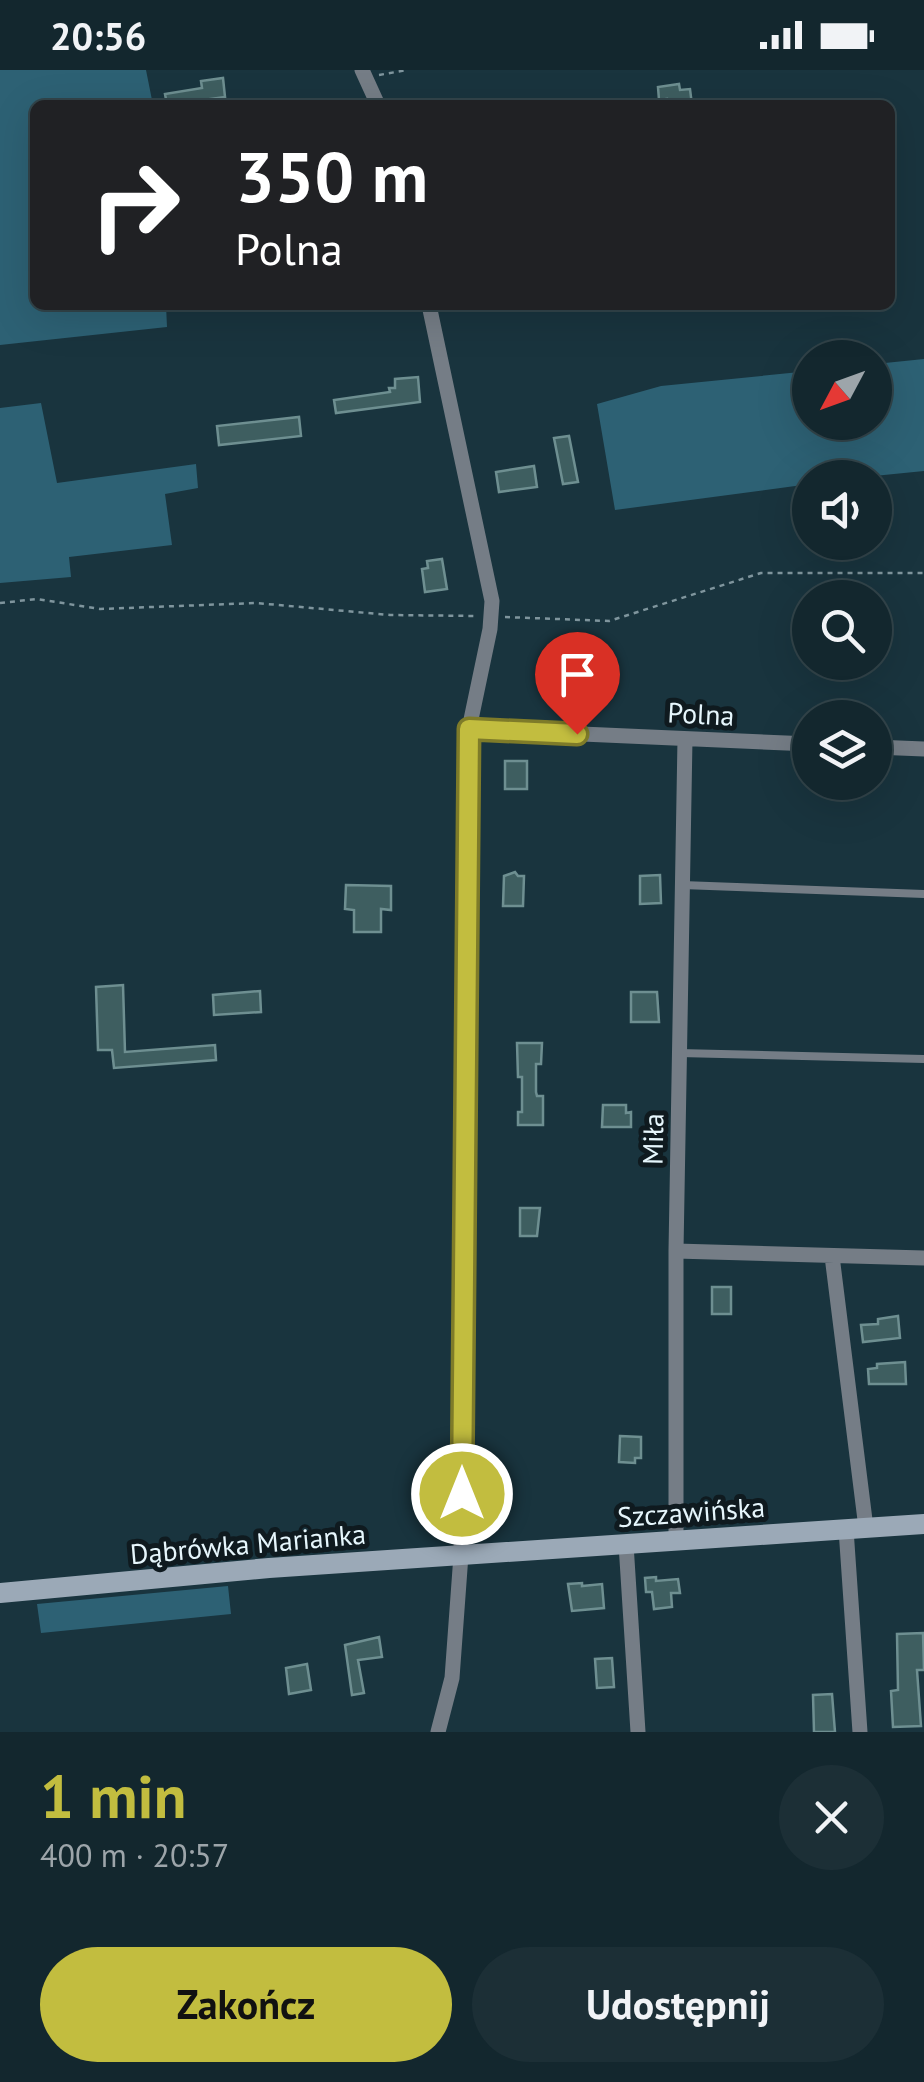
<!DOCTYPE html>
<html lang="pl">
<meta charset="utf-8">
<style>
:root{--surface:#13272e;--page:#1c2f36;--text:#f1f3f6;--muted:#9da5aa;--line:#32444a;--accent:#c2bd3f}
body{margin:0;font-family:"PT Sans",sans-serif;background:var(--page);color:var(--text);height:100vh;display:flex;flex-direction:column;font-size:38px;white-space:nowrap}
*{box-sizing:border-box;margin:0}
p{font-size:32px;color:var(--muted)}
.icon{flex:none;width:55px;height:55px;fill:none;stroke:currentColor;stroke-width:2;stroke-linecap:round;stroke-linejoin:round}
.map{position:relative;height:1662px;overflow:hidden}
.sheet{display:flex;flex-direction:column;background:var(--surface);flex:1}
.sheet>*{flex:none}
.banner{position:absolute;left:30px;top:30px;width:865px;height:210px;border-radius:15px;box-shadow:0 10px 40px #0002,0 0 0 2px var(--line);background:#202124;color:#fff;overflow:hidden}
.needle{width:65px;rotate:229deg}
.fabs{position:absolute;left:792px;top:270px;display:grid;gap:20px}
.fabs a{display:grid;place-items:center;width:100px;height:100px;border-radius:50%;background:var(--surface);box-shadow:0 10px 40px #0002,0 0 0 2px var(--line);font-size:50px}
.pin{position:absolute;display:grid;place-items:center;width:85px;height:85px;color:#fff;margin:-102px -42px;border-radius:50% 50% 50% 0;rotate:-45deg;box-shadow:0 0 10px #0007}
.pin .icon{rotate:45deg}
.me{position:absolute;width:110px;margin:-55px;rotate:0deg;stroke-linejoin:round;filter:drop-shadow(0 0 8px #0008)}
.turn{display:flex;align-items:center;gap:35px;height:210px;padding:0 40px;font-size:45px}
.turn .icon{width:130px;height:130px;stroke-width:2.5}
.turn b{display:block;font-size:70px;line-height:85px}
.round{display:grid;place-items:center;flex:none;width:105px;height:105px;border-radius:52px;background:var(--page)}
.summary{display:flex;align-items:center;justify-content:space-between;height:170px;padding:0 40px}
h1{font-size:60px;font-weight:700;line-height:75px;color:var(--accent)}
.cta{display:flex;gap:20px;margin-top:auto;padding:20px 40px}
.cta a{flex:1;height:115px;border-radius:60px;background:var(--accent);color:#111;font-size:40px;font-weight:700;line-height:115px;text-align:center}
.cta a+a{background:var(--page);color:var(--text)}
.status{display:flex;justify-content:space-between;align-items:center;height:70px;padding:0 50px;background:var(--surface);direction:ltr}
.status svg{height:28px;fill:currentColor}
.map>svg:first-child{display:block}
</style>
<div class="status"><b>20:56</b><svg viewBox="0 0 49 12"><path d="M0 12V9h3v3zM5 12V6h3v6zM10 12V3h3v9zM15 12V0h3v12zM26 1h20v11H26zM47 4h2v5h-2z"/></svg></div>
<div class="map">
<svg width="924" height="1662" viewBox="0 0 924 1662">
<rect width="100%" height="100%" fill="#19343e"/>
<path fill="#2d6174" d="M0,0H146L153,35H35V235H166L167,257L0,275Z
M924,289V401L864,407L810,408V414L615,440L597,334L661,316L810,301V352H875V294Z
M41,333L57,413L196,394L198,418L165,424L172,475L69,487L71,507L0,513V338Z
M228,1516L231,1544L41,1563L37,1534Z"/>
<path fill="#3e5e60" stroke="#6e8f91" stroke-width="2.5" d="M223,8L225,27L167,35L165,24L202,18L201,11Z
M679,14L680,20L690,19L692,35H668L667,29L659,30L658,17Z
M418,307L420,332L336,343L334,330L390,322L389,318H395V309Z
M299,347L301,366L219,375L217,356Z
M569,366L578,412L563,414L554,368Z
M534,396L537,417L499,422L496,402Z
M442,489L447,519L425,522L422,499L428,498L427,491Z
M505,691H527V719H505Z
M515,802L518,806H524L523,836H503L504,806Z
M660,805L661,833L640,834V806Z
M346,815L391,816V840L381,839V862H354V840L345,839Z
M123,915L125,982L215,975L216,990L114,998L112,980H98L96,917Z
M260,921L261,942L214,945L213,925Z
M631,922H657L659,952H631Z
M517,973H542L541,994H536V1022L537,1026H543V1055H518V1042H522V1007H518Z
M603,1035H626V1043L631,1042V1057H602Z
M520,1138H540L537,1166H520Z
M712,1217H731V1244H712Z
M898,1246L900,1268L863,1272L861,1255L878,1254V1249Z
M905,1292L906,1314H869L868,1299L877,1298V1294Z
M620,1366L641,1367V1388H635V1393L619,1392Z
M656,1507V1511L678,1509L680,1523H671L672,1537L654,1539L652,1522H646L645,1508Z
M582,1513V1516L602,1514L604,1538L572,1541L568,1514Z
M923,1563L924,1600H917L921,1656L893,1657L891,1621L898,1620L897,1564Z
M379,1567L382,1587L358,1590L364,1623L352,1625L345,1575Z
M612,1588L614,1617L597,1618L595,1589Z
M307,1594L311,1620L289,1624L286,1598Z
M832,1624L835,1662H814L813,1625Z"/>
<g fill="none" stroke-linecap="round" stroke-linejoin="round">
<path stroke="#7f959d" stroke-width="2.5" stroke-dasharray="5 5" stroke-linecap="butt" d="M379,5L407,0
M0,533L37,529L100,539L256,533L390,545L477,546
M505,547L609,551L761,503H924"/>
<path stroke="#757d86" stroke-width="8" d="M682,815L924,824
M679,983L924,989"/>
<path stroke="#757d86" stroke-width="15" d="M362,0L378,35
M429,235L492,531L490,559L469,659L461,1485L452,1608L438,1662
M469,659L810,674
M875,677L924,679
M676,1181L924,1188
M832,1186L866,1458
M846,1459L860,1662
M676,1471V1181L685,669
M626,1474L638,1662"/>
<path stroke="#9ba9b7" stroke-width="20" d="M0,1523L269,1498L924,1454"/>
</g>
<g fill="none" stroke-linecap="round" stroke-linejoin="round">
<g stroke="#7e7b29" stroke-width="25">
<path id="route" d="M462,1424L469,659L577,664"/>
</g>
<use href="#route" stroke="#c2bd3f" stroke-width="18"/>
</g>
<g text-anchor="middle" stroke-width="10" stroke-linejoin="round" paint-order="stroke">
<g font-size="28" fill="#e6f6fc" stroke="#0f1a1f">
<text transform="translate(701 644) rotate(3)" y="10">Polna</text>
<text transform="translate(653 1069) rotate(-89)" y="10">Miła</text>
<text transform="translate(691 1442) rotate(-4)" y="10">Szczawińska</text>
<text transform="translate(248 1474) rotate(-5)" y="10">Dąbrówka Marianka</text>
</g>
</g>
</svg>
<div class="fabs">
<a><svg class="needle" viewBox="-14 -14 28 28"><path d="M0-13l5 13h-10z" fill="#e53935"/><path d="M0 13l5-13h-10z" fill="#9da5aa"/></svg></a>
<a><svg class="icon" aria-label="sound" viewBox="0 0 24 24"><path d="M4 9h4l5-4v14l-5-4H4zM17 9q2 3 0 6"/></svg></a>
<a><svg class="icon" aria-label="search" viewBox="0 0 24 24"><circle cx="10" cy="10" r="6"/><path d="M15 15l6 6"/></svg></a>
<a><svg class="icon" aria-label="layers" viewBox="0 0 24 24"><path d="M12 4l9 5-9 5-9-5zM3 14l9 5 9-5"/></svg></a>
</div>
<div class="pin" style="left:577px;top:664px;background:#d93025"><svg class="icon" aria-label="arrive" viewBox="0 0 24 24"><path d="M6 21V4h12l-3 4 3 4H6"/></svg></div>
<svg class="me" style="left:462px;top:1424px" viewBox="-20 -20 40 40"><circle r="17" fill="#c2bd3f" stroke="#fff" stroke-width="3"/><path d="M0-11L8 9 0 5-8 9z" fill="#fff"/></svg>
<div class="banner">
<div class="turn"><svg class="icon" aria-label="right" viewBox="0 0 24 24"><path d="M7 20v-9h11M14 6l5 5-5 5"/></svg><div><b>350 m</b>Polna</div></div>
</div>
</div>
<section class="sheet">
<div class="summary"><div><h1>1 min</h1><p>400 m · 20:57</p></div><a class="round"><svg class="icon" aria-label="close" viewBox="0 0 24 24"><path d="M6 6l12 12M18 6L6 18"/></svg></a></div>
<div class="cta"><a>Zakończ</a><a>Udostępnij</a></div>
</section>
